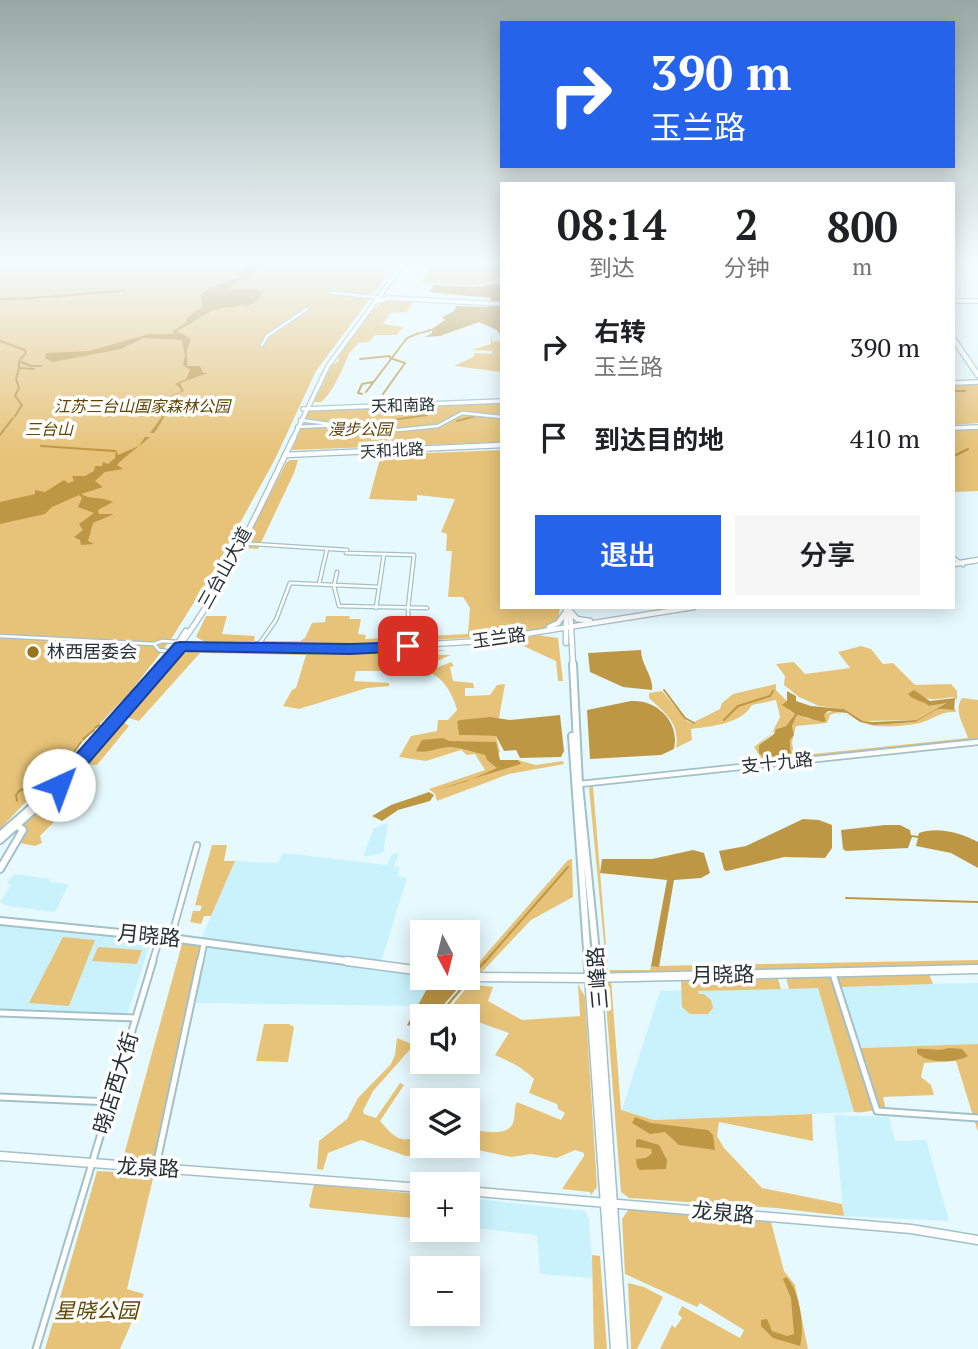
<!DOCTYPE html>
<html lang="zh">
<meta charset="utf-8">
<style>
:root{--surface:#fff;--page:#f6f6f6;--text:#202124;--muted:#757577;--accent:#2563eb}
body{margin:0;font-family:"PT Serif","Noto Sans SC",serif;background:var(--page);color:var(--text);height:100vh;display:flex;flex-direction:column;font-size:26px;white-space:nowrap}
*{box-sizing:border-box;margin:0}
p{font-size:23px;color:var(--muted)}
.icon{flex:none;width:38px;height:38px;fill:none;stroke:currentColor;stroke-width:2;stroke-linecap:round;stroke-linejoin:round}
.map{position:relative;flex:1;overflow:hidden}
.side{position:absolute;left:500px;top:182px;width:455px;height:427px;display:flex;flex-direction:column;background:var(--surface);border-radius:0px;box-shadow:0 4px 18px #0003}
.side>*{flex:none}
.banner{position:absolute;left:500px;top:21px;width:455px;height:147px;border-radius:0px;box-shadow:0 4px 18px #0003;background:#2563eb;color:#fff;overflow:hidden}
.needle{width:46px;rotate:173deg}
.buttons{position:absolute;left:410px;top:920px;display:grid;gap:14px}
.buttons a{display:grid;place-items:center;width:70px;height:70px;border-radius:0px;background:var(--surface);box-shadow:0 4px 18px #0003;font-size:35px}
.pin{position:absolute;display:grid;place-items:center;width:60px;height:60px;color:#fff;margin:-30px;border-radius:14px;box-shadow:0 4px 10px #0006}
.me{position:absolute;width:77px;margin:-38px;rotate:43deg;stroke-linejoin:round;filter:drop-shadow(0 0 5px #0008)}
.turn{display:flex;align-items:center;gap:24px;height:147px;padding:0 35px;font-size:32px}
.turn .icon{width:91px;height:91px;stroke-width:2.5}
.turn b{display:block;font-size:49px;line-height:60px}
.eta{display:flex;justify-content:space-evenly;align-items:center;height:119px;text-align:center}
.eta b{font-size:42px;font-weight:600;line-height:49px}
.button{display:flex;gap:14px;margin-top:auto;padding:14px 35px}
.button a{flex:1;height:80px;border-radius:0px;background:var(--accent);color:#fff;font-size:28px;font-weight:600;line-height:80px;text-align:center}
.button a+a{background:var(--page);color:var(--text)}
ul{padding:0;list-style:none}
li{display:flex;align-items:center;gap:21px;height:91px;padding:0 35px}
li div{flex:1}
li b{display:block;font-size:26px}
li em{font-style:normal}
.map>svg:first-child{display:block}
</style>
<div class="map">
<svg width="978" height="1349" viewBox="0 0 978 1349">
<rect width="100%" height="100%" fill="#e6f9fe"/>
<path fill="#c9f2fd" d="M388,823L383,853L363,857L374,828Z
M283,853L387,865L392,854L399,853L394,866L400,867L397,876L407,878L381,962L202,937L235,861L278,863Z
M14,874L49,879L50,882L69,884L55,912L8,906L0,902L11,885L7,883Z
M0,925L151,941L127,1015L0,1009Z
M206,946L422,976V978H433L418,1006L194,1003Z
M978,983V1044L860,1048L840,986Z
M818,988L854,1112L654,1120L622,1110L660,991Z
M834,1115L889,1117L895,1141L926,1140L949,1221L844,1216Z
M467,1198L585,1211L589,1218L593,1278L540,1274L537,1235L467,1227Z"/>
<path fill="#e7c379" d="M0,263L396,264L316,371L275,459L217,565L170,641L131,691L0,829Z
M502,263V275C480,294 448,281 421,283L432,266L407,264Z
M392,300L413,302L407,312L390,313L383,324L403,327L397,335H375L369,342L358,343C356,347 349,352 348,356C343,368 332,394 321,402H314L332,365L339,361L338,358C351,340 368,303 392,300Z
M491,335L493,342L502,341V372L454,366L473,357L475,353L492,354V351L471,350L491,344Z
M954,384L978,385V423L954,425Z
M502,402V442L292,450L309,410Z
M954,430H978V491L954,492Z
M502,450V607H560L558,622C534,635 491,636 464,638C378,644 293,644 207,643L196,637L206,616H227L222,634L255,636L254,641H300L305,638L312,623L325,622L326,616H350L349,619H361L358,634L366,635L365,639L468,634L470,608L463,597H448L452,551H446L447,534L441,532L455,499L417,495V501L369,499L381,455Z
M290,460H298L294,473L258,549L243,548L286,463Z
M537,635L558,638L563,681H558L556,661L517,643L495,646L494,644Z
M861,646L871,649L883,664L893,663L915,685L951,684L957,691V700L953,697C936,699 928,703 914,690V699L924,701L929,706L947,702L917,720L938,709L953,710L955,708L956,712C940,711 934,719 920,723C907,726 890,727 876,726C860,725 844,708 830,715L827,723L796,726L792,742L794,756L968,738C964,725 953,711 962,698L978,700V740L763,761L754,747L772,733L780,717L776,700L752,705C740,725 711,726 691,729L692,740L676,748C680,723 666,714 649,698V693L662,691L688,722L692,723L720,709L722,703L733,694L776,684V690L787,701L788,710L795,714L786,726L778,728L759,745V753L791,752L790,739L794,735L792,726L797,715L809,719L834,711L874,725L915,722L917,720L863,721L844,709L819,706L799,697L784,685L785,676L776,664L794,662L805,674L850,668L838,652Z
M200,650L307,652L447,650L424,654L451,655L413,671H356L354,681L389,683V686L367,688L299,709L283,706L292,690L296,688L306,655L200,653L139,721L125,717L180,654Z
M451,662L454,666L450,667L453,681L473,683L474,688H465V696L490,695L497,685L505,684L499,718L457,721L459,735L496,736L500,752L497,755L500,760H518L536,765L563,761L564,764L509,774L437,801L435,794L429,789L485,770L475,754L467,755L461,750L426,761L399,757L411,736L437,731L438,720H448L457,710C454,696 442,674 426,672Z
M121,720L129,726L97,765L82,764Z
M78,769L89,770L61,801L67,803L58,818L40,836L42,843L35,846L20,843L27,831L24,824Z
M593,786L608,970H650L651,966L978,960V965L607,973L589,788Z
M212,845H227L224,861H235L211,916H204L201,924L190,922L193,911H200L202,906L195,905Z
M572,859L573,897L531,920L480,974H467V968L473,969L568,860Z
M63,937L95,940L69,1006L29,1003Z
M182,944L202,946L154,1163L122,1162Z
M98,947L141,950H142L137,964L92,961Z
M929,974L933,984L840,987L861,1048L978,1044V1132L956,1061L924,1063L921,1077L931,1085L934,1095L883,1097L886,1110C877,1109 861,1114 854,1112L818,988L789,989L786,977Z
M778,979L781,989L698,991L699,994H704L711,1000L713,1008L708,1014H690L682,1007L681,980Z
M611,980L621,1110L654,1120L812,1114L813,1141L719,1122L717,1136L724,1148L762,1188L842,1204L844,1216L776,1208L629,1198L621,1192L605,990L607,982Z
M470,984L493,987L488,1001L522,1020L580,1016L578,984L585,997L597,1187L591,1195L590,1192L562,1189L584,1156V1153L575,1150L557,1158L531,1154L511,1157L473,1149L450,1156L430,1157L406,1156L361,1140L328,1153L323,1170L317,1169L319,1141L347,1119L358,1098L391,1064L395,1055L397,1038L414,1045L373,1091L363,1111L364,1114L376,1118L400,1083L404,1085L380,1121C394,1137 402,1147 422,1132V1146H467V1128C478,1131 505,1137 512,1125C516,1119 513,1109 517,1102L561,1120L565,1113L558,1109L557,1104L529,1093L534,1079C522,1067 511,1062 495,1055L509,1033L447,1011Z
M264,1024H289L294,1027L288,1062L256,1061Z
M97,1171L154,1174L127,1289L144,1294L120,1349H45Z
M314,1184L417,1194L416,1215L412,1218L311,1208L309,1206Z
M629,1209L771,1222L784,1271L795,1285L808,1349H660L672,1325L675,1328L682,1318L678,1314L682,1306L740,1338L744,1330L700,1303L697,1307L625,1274L622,1219Z
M592,1255L600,1256L607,1349H594Z
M628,1283L644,1287L663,1297L637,1349H631Z"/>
<path fill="#be9744" d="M249,263H271L268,267L255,270L249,279L236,281L230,289H258L261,293L259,300L251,302L259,301L245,307L244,305L218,310L234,307C211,306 197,321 177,331L191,339L187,350V366H200L203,373H208L180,383L184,391L165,399L163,403L170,407C164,416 161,424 154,433H150L168,408L160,402L161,400L180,392L181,389L175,384L186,379L190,370L183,365L185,356L182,340L144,338L121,349L53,362L45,358L46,353L89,351L149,334H174L173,331L187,322V318L202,307L201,295L208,289L239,277L240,271Z
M497,284L502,286V337L497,330L479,322L440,336L425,337L432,333V329L445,320L442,317L454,311L456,306L488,307L491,298L430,292L434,285L474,287Z
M145,437H150C138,448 127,454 117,465L123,469L105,472L95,481L103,487L81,494C87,499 103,497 113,502L98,510L99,514H114L93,523L88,541L94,544L81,545L80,540L74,537L83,530L79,524L94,513L78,507L82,498L79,495L52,507L45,514L0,524V502L35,494V490L45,492L64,480L68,483L74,481L72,476H85L94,471L95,466H102L103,462L108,464L115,458L116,450L118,455L139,446Z
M641,650C641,665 654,677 652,690L623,687L590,672L588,653Z
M914,690L930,701L955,698L954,710L938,709L915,722L874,725L860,722L847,713L828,711L824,715L826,721L823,722L797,715L792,726L794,735L790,740L791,755L764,757L759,753V745L774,734L776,729L786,726L795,714L782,705L787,701V691L796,696V701L811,706L844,709L863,721L873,722L917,720L946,703L929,706C923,700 913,701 908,694Z
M631,701C658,699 680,723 674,749L661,755L590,759L587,710Z
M560,715L564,751L561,757L520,758L516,750L504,751L496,736L459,735L457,721L461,720L490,717L510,720Z
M443,738L449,741L496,742L500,760H518L521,764L436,790L465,782L497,768L487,760L485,755C473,752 463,748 450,747C439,747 427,754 416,751L422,740Z
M429,792L434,795L430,801L398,810L382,821L372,816L391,805Z
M803,819L819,820L832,825V848L825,858L784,857L727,871L724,870L719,851L746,846Z
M885,825H900L910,830L911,835L918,836L919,833C937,826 962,833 978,842V868L951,853L916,846L918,838L912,837L908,848L846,851L843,849L841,830Z
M693,850L704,853L710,873L701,878L674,880L659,967L651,966L667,880L600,873L602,859H652Z
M433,978L457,981L461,985L433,1017H422V1029L407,1025Z
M949,1048L962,1049L968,1056C956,1063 928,1064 917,1053V1049C929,1048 937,1052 949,1048Z
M635,1117L651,1123L708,1130L713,1135L715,1150L679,1145L665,1132L650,1134L632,1123Z
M639,1139L659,1145L667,1160L666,1169L640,1170L637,1167L636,1159L646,1158L652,1153L651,1149L636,1147V1140Z
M786,1277C800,1290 805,1328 800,1346L773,1338L761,1326V1320L767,1319L772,1331L787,1336L794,1334L791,1298L783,1279Z"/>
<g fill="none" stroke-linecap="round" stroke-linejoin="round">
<path stroke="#be9744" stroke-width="2" d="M957,263L960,268
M0,299C42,299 82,293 124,291
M421,333L431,330
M0,341L25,350L26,353L19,361L31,366H41
M360,359L390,356
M19,361V368L34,369
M954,391H965
M366,392L407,338L419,333
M362,394L358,393L362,384L373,382
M383,394L405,363L390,358
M15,416L22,405L15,396L19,388L16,379L19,368
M392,420L427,415
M457,421L476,416L501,418
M0,435L13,418
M41,446L115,451
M954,456L968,449
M664,690L685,718L694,723
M724,720L738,706L770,696L773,691
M95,728L99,725
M83,739L94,730
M17,801L16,795L19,791L63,768L81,742
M846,898L978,902
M484,963L568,867"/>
<path stroke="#be9744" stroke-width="2.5" d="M474,974L485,961
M437,1017L468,981
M420,1036L422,1034"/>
<g stroke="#a2c0c8" stroke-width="5">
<path id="street-far2" d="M145,263H189
M331,293L377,297
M262,345L267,336L307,309
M300,420L330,424
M297,427L361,424L398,430L438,426L462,413L502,417
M238,543L347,550
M346,553L414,555L408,608L409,646
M954,558L963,565
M337,572L334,586L339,606L427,608
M319,584L327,549
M376,608L384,554
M0,636L154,644
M257,647L276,620L290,583L379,587
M172,652L159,650L154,644L162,641L179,642"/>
</g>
<g stroke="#a2c0c8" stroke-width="8">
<path id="street-far1" d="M580,784L978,742
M171,938L197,845
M152,963L160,937
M200,963L204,943"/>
</g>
<g stroke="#a2c0c8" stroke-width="9">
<path id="street" d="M833,974L877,1111L978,1118
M0,1013L136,1018
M0,1097L110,1102
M156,1166L200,961
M36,1349L153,961"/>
</g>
<g stroke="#a2c0c8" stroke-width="6">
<path id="secondary-far3" d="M954,301H978
M376,302L388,298L502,304
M954,383L978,382
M303,409L502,401
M954,428L978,427
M293,439L328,366L404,263"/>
</g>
<g stroke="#a2c0c8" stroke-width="7">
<path id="secondary-far2" d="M285,455L502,445
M954,564L978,560
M566,607V643
M570,607L573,666
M569,610L577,619L590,621
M549,627L558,623L565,613
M178,646L350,649L482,641L694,607
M174,649L186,631
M163,666C218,602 257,513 294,437"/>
</g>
<g stroke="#a2c0c8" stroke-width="10">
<path id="secondary-far1" d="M573,664L579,784L597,963
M145,684L159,667
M572,736L588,963
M47,793L134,696
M0,835L40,800
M0,840L46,799L164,664
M0,869L23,830L15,824
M0,921L171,938L361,963"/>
</g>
<g stroke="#a2c0c8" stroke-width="11">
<path id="secondary" d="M347,961L422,971
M588,961L615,1349
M596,961L623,1349
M467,977L588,978L978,969
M0,1156L422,1188
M467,1191L911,1229L978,1240"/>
</g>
<g stroke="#a2c0c8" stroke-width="7">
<path id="primary" d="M954,340L978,375"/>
</g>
<use href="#street-far2" stroke="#fff" stroke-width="2.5"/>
<use href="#street-far1" stroke="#fff" stroke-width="4.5"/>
<use href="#street" stroke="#fff" stroke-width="5"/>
<use href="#secondary-far3" stroke="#fff" stroke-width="3.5"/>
<use href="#secondary-far2" stroke="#fff" stroke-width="4.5"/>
<use href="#secondary-far1" stroke="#fff" stroke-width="6"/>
<use href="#secondary" stroke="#fff" stroke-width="8"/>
<use href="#primary" stroke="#fff" stroke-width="4.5"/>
</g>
<linearGradient id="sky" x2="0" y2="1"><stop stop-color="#97a8a6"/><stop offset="0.58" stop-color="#f4fcff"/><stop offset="1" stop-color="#f4fcff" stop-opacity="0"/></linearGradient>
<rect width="978" height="452" fill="url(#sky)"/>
<path fill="#2563eb" stroke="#184099" stroke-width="2" d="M180,642L350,644L408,642L416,646L408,651L350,654L185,651L66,789H53L50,785L53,780L175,643Z"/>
<circle fill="#98741e" stroke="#fff" stroke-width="2.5" cx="33" cy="652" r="7"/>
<g text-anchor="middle" stroke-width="7" stroke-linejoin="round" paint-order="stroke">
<g font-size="16" fill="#253134" stroke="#fff">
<text transform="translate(403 405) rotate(-2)" y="6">天和南路</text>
<text transform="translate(392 450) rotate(-3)" y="6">天和北路</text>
</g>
<g font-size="16" font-style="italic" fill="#604600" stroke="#fff">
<text x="142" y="412">江苏三台山国家森林公园</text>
<text x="49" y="435">三台山</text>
<text x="360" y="435">漫步公园</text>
</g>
<g font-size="18" fill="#253134" stroke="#fff">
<text transform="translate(225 568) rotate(-61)" y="6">三台山大道</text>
<text transform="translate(499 638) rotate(-8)" y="6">玉兰路</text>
<text transform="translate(777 763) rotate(-6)" y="6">支十九路</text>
</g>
<g font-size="18" fill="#253134" stroke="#fff" text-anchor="start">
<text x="47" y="658">林西居委会</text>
</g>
<g font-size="21" fill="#253134" stroke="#fff">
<text transform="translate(149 936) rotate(6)" y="7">月晓路</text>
<text transform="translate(723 975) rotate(-1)" y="7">月晓路</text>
<text transform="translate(598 978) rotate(-95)" y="7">三峰路</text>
<text transform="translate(116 1083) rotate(-73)" y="7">晓店西大街</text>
<text transform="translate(148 1168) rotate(3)" y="7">龙泉路</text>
<text transform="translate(723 1213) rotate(5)" y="7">龙泉路</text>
</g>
<g font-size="21" font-style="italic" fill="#604600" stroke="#fff">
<text x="96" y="1318">星晓公园</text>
</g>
</g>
</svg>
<div class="buttons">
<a><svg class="needle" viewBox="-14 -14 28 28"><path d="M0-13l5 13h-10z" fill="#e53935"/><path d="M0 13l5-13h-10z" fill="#757577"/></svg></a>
<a><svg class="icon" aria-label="sound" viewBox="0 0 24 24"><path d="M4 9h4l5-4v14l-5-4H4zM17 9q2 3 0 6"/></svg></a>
<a><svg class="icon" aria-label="layers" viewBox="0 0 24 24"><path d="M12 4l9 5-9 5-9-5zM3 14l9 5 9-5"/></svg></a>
<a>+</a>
<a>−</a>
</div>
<div class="pin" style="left:408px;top:646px;background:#d93025"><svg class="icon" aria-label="arrive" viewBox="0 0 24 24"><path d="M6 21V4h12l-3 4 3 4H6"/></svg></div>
<svg class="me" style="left:59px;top:785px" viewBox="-20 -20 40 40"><circle r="19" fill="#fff"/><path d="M0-13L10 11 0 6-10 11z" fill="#2563eb"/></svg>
<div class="banner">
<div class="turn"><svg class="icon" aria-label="right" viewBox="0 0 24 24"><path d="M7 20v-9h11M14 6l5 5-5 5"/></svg><div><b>390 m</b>玉兰路</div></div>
</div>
<section class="side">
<div class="eta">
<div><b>08:14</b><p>到达</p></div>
<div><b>2</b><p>分钟</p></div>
<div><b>800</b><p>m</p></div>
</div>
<ul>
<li><svg class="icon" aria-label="right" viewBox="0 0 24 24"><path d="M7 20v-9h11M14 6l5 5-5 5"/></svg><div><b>右转</b><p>玉兰路</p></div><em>390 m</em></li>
<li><svg class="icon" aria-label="arrive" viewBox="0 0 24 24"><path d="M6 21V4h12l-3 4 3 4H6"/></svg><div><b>到达目的地</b></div><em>410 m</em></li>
</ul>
<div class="button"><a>退出</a><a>分享</a></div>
</section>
</div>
